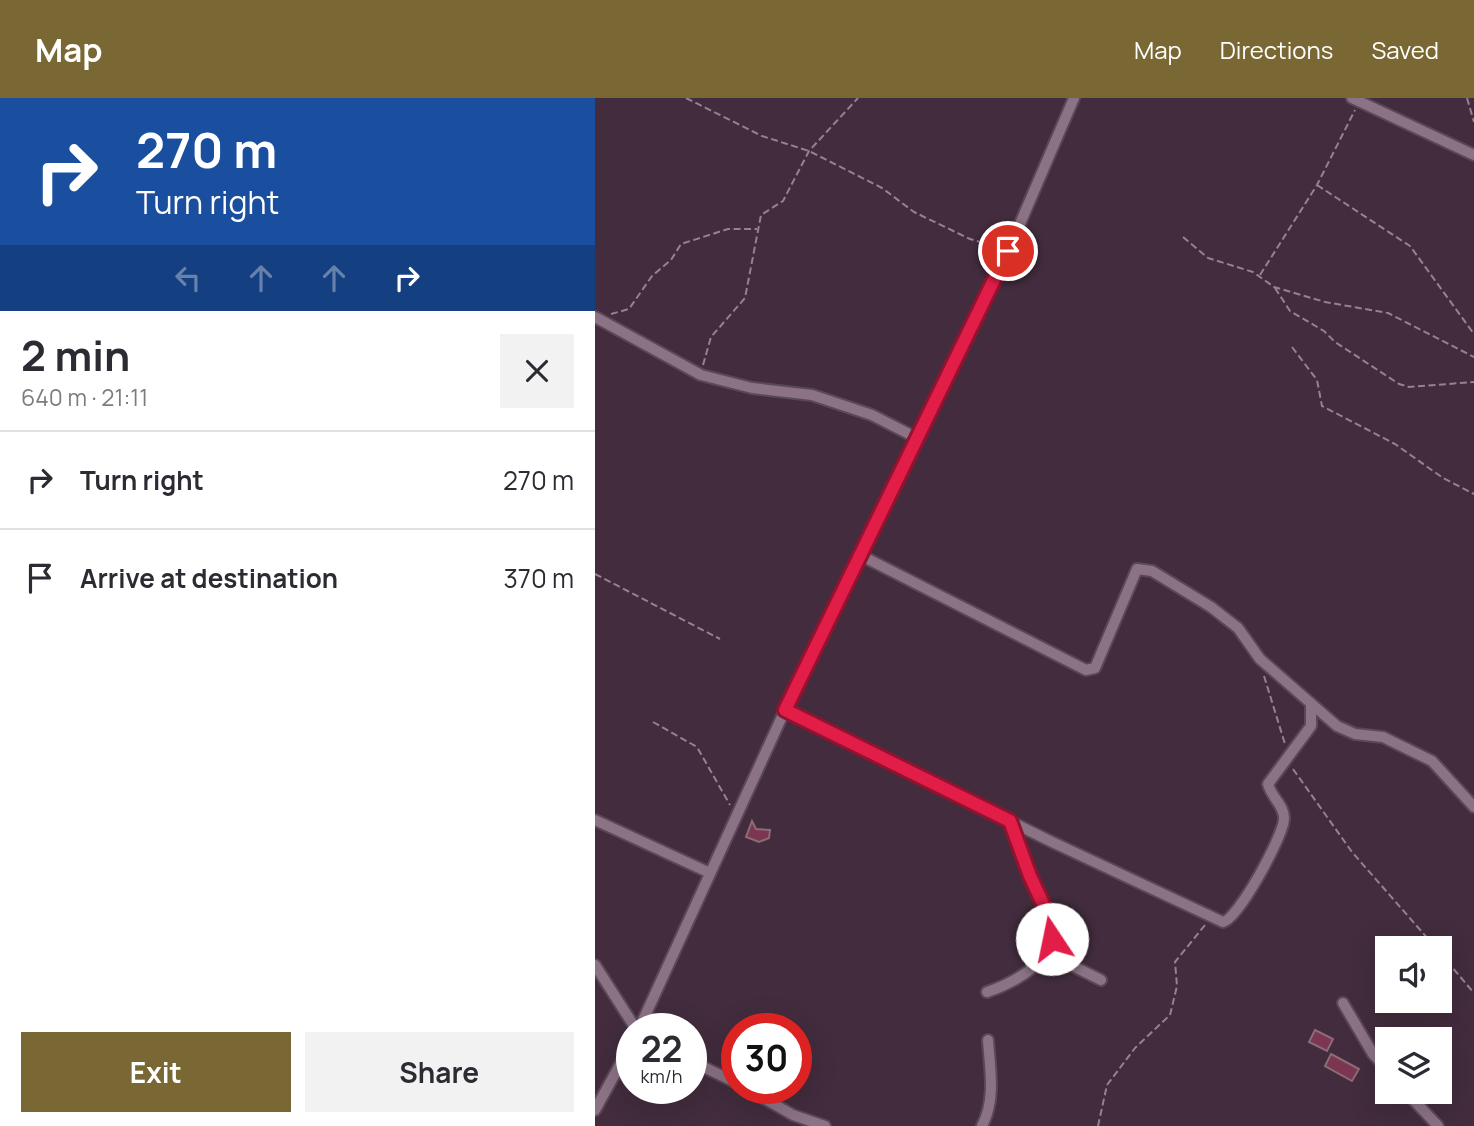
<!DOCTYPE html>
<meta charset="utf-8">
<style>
:root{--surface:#fff;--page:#f2f2f3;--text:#2b2b33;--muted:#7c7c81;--line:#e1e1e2;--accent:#796833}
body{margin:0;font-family:Manrope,sans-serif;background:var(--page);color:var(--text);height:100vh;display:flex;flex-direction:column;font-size:26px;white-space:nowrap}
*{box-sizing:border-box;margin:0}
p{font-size:23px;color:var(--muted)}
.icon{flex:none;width:38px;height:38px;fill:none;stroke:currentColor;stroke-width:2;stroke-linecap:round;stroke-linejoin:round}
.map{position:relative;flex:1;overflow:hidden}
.details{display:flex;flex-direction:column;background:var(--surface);width:595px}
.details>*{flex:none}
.banner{background:#1a4fa0;color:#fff;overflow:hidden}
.buttons{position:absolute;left:780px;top:838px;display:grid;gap:14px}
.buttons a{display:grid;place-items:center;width:77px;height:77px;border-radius:0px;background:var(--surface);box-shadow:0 7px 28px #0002;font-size:35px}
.speed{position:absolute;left:21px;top:915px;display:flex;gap:14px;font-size:35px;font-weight:700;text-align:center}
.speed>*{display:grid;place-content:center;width:91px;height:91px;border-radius:50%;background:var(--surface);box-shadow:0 7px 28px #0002;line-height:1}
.speed small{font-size:18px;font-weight:400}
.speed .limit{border:10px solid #d22;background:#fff;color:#111}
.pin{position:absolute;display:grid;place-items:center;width:60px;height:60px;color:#fff;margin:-30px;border:4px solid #fff;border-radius:50%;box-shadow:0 2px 7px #0007}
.me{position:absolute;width:77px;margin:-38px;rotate:349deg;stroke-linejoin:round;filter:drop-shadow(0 0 5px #0008)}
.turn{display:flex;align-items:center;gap:24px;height:147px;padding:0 21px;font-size:32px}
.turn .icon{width:91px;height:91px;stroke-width:2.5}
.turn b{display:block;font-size:49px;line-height:60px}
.lanes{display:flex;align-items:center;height:66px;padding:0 21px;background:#0003;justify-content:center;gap:35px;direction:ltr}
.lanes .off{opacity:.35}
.round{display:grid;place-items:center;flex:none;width:74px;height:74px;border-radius:0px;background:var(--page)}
.overview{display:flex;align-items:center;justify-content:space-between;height:119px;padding:0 21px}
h1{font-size:42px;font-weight:700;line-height:52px}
.action{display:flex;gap:14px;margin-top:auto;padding:14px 21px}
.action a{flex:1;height:80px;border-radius:0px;background:var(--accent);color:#fff;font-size:28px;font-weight:700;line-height:80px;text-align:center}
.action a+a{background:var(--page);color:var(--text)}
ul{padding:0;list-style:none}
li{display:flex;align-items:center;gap:21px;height:98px;padding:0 21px;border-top:2px solid var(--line)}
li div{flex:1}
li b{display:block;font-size:26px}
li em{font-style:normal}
header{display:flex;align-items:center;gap:42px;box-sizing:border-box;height:98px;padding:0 35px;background:var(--accent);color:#fff}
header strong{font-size:33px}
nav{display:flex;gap:38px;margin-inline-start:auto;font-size:24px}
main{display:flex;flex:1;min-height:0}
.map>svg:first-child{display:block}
</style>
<header>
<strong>Map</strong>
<nav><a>Map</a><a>Directions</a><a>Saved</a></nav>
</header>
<main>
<section class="details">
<div class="banner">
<div class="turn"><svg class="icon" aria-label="right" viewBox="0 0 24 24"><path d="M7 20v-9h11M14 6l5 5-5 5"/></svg><div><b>270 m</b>Turn right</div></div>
<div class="lanes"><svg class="icon off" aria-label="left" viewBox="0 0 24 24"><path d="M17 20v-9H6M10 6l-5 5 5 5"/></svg><svg class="icon off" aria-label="ahead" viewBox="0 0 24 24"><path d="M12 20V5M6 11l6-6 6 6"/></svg><svg class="icon off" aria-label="ahead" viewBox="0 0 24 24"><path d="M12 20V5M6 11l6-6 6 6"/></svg><svg class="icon" aria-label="right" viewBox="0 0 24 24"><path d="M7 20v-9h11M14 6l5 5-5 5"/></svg></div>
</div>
<div class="overview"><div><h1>2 min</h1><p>640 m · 21:11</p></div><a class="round"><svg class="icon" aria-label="close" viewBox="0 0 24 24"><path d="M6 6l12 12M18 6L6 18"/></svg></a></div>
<ul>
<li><svg class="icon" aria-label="right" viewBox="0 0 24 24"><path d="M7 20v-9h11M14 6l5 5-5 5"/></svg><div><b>Turn right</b></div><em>270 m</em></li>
<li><svg class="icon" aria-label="arrive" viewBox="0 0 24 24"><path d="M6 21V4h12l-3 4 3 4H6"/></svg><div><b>Arrive at destination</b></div><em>370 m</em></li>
</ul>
<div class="action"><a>Exit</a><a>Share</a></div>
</section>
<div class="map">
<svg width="879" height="1028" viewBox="0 0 879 1028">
<rect width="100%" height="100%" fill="#422c3d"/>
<path fill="#7d3651" stroke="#8b6c75" stroke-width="2" d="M157,723L161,731L175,732L174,740L164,744L151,739Z
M720,932L738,941L732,953L714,944Z
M736,956L764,971L757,983L730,968Z"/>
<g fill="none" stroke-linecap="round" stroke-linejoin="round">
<g stroke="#5b4857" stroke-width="14">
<path id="minor" d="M757,0L879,57
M0,219L106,277L157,290L217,297L277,317L322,340
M265,457L491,572L500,570L542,471L557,473L616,509L643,530L665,561L742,628L760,636L788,639L837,663L879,709
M190,612L455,743L628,824C643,821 688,739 689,721C690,708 676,699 673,686L716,628V608
M0,722L115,775
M452,855L506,882
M0,867L41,931
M392,894C419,885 468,859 457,824C453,808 443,795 436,780C427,762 422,742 415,723
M748,905L778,956L793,972
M44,931L190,612L415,149L479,0
M96,963L142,985
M151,990L198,1017L230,1028
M811,994L843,1028
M0,1012L37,945
M387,1028C401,1001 395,972 393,942"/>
</g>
<path stroke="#958290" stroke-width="2" stroke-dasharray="7 3.5" stroke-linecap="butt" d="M91,0L167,38L214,53L287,90L319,114L375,141L402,149
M872,0L879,24
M722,87L815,148L879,236
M588,139L613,160L658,174L679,189L730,204L793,215L879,259
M665,177L722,87L760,12
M680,190L695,213L729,233L740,244L804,286L814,289L879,284
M16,216L34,211L57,178L76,162L86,146L133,131H162
M697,249L722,282L727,308L800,346L848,380L879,396
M108,267L116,239L150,200L166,117L188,103L214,53L263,0
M0,476L125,541
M669,578L690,646
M58,624L102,649L135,707
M698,671L757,754L841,850
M845,855L879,895
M503,1028L512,987L540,950L575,917L582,888L580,864L610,827"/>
<use href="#minor" stroke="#8b7285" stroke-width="10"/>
</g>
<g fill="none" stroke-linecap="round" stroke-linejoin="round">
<g stroke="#92132f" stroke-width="18">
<path id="route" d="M413,153L190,612L415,723L435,778L458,827L457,841"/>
</g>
<use href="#route" stroke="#e11d48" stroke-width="12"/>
</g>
</svg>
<div class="buttons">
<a><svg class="icon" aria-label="sound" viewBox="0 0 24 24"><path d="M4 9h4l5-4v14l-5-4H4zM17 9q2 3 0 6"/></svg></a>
<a><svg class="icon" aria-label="layers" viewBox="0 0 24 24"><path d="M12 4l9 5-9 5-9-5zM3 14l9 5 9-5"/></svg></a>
</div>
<div class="speed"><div>22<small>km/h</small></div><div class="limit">30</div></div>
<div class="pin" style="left:413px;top:153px;background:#d93025"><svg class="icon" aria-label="arrive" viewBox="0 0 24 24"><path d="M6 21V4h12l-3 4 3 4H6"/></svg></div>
<svg class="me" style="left:457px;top:841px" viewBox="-20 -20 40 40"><circle r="19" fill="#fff"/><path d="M0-13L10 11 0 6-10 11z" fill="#e11d48"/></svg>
</div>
</main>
